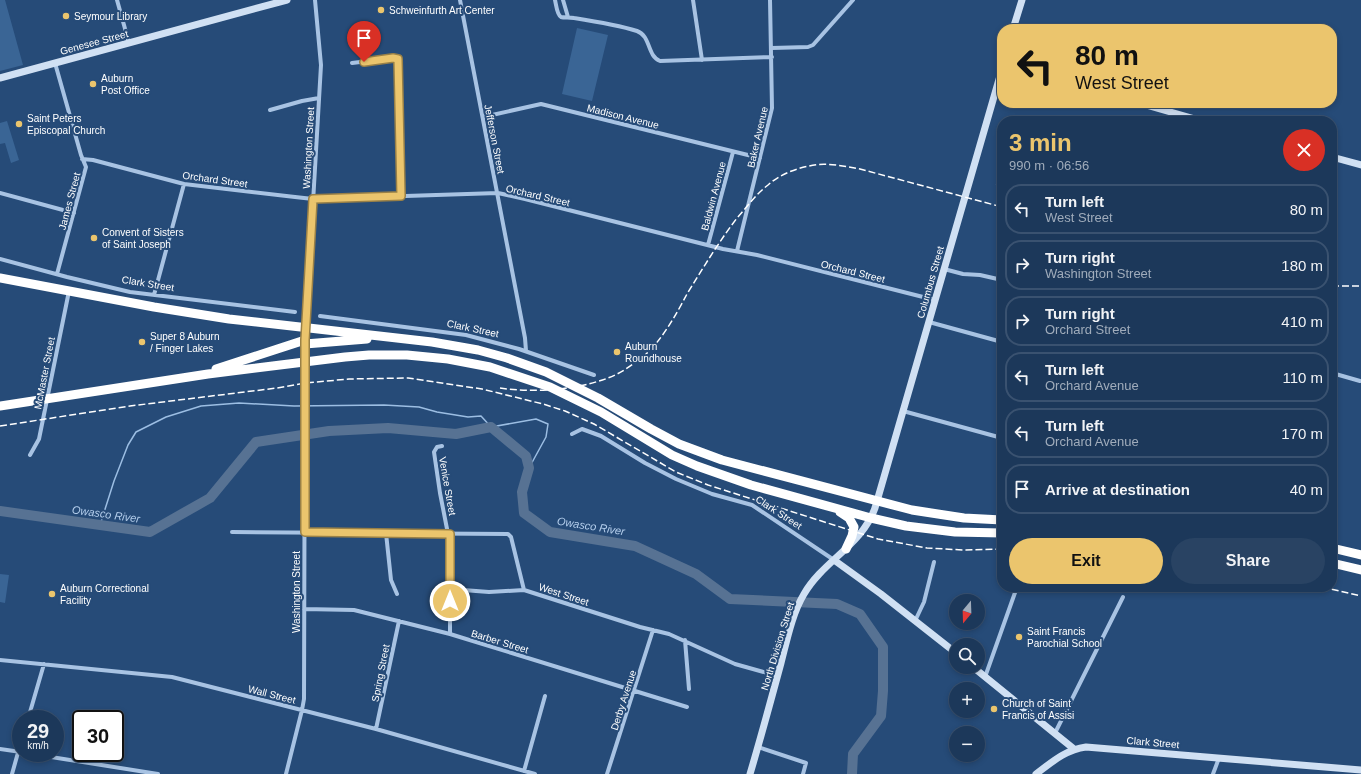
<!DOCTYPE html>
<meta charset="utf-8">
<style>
:root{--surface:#1c385a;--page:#294363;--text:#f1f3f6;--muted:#a0acbb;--line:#3a5270;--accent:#ebc56d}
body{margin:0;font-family:Arial,sans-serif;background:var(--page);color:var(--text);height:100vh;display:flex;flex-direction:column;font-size:15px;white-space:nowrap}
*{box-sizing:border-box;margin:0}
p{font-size:13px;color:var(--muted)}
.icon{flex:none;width:22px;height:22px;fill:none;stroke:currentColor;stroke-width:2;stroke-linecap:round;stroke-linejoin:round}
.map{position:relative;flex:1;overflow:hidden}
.drawer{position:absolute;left:997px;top:116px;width:340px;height:476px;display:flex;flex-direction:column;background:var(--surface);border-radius:16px;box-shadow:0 2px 6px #0003,0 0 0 1px var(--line)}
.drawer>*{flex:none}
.hud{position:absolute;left:997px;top:24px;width:340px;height:84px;border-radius:16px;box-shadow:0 2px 6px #0003,0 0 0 1px var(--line);background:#ebc56d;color:#111;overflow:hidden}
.needle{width:26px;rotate:199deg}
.fabs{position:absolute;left:949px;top:594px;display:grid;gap:8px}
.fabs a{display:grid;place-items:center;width:36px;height:36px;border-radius:50%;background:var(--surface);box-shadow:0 2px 6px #0003,0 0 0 1px var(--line);font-size:20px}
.speed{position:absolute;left:12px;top:710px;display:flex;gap:8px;font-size:20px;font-weight:700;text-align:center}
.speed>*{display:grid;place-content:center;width:52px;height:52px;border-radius:50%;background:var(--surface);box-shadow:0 2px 6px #0003,0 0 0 1px var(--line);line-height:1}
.speed small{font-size:10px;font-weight:400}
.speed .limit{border:2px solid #111;border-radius:6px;background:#fff;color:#111}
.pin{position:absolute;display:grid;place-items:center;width:34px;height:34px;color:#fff;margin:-41px -17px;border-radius:50% 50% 50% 0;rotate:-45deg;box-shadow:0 0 4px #0007}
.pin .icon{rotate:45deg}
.me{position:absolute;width:44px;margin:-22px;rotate:0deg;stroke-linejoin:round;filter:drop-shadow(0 0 3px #0008)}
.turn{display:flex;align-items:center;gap:14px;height:84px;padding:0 12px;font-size:18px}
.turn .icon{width:52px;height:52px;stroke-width:2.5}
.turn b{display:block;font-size:28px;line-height:34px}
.round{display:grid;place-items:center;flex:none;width:42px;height:42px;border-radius:21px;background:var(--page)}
.summary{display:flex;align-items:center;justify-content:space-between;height:68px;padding:0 12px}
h1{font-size:24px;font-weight:800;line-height:30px;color:var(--accent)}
.cta{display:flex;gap:8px;margin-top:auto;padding:8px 12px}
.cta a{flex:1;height:46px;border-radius:24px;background:var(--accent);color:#111;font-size:16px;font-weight:800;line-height:46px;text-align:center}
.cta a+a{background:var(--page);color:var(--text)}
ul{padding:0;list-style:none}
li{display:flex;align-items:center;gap:12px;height:50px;margin:0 8px 6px;padding:0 4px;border:2px solid var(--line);border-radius:16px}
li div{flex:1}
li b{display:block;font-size:15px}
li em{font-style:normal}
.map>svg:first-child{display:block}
</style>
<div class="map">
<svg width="1361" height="774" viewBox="0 0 1361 774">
<rect width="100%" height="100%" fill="#264b78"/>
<path fill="#3a6595" d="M0,0H5L23,65L0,71Z
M577,28L608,35L592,101L562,94Z
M7,121L19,160L11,163L5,143L0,144V123Z
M0,574L9,575L5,603L0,602Z"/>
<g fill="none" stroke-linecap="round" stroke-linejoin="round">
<path stroke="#9cbee3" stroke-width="1.5" d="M100,525L114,481L128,445L136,432L166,417L201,406L239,403L294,406L384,405L419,407L437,412L468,417L481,416L491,427L536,419L548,424L546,437L529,468"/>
<path stroke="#577293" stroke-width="10" d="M0,511L150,532L210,498L256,442L329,431L388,428L456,434L491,427L526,456L529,468L522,492L524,513L550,532L635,546L696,574L730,599L837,604L860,614L883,647V691L881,716L853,754L852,774"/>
<path stroke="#a8c3e3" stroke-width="4" d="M117,0L129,43
M460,0L525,338L526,351
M555,0C556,4 557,15 561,17C564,18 570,17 574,18C593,21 618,25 637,31C651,36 647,56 660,61L772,57
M563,0L568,17
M693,0L702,60
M772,48L808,47L813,45L853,0
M55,63L81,155L86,167L57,274
M352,63L393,58L398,59L401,196
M270,110L302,101L319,98
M483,117L541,104L760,158
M82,159L93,160L184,184L295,197L313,199L498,193L525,199L723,249L757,255L935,300
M0,193L74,213
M708,245L733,152
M737,251L772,108L770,0
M0,259L67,277L130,292L295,312
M944,269L963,274L980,275L1002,280
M154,295L184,184
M320,316L466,335L519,349L594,375
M929,322L1002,342
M1332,373L1360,381
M903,411L1002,438
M572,434L582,429L601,436L645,463L676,479L712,494L752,505L834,560
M442,446L437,447L434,452L440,493L448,534
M30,455L39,439L69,291
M232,532L508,534L511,537L524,590L640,627L669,634L735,664L778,676
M386,533L391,580L397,594
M450,589L489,592L524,590
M304,609L354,610L450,634L687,707
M915,621L924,602L934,562
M450,634V534
M685,640L689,689
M0,660L172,677L376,729L535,774
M985,677L1017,587
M28,719L44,664
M376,729L399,621
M1055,733L1123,597
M758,747L806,763L803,774
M0,749L21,752
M26,753L158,774
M524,771L545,696
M12,774L21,742
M286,774L302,710L304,699L305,340L321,65L315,0
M607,774L653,630
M1213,774L1219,758"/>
<path stroke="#d0e0f3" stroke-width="7" d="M1013,29L1022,0
M0,78L287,0
M1139,103L1202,121
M1332,157L1361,165
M834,560L881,594L956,653
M973,667L1074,749
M750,774C761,737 771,700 781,663C787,640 792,614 804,594C823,561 862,545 875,508L1002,69
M1036,774C1052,762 1065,750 1086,747L1361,770"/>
<path stroke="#fff" stroke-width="9" d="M0,278L154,307L229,319L432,342L478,350L507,358L546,372L598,398L651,429L679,444L722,460L912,510L964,518L1002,520
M305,344L367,339
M216,369L305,340
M0,406L208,374L345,357L369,355H407L448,359L490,367L550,387L601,412L672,455L697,466L751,485L871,518L906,526L955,532L1002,533
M840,512L849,518L854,527L852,536L846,549
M1332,548L1361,555
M1332,563L1361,570"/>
<path stroke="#fff" stroke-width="1.5" stroke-dasharray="7 3" stroke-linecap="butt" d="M996,184L1002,185
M1332,286H1361
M500,388C533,393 576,390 608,378C622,373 635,363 646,354C662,340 677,313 687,294C703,268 718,243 737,218C747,207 756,194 768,185C779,175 794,169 809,166C825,162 843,166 860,169L1002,207
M0,426L130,406L277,388L305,383L349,379L408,378L482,389L543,404L565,411L594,424L676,472L708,485L878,539L927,548L964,550L1002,549
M1322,587L1361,596"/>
</g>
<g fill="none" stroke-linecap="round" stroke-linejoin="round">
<g stroke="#998047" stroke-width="10">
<path id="route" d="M364,62L393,58L398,59L401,196L313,199L305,340V532L450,534V601"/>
</g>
<use href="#route" stroke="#ebc56d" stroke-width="7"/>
</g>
<g fill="#ebc56d" stroke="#264b78" stroke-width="1.5">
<circle cx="381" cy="10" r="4"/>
<circle cx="66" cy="16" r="4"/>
<circle cx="93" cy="84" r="4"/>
<circle cx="19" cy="124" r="4"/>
<circle cx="94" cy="238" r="4"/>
<circle cx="142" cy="342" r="4"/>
<circle cx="617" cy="352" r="4"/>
<circle cx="52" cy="594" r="4"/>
<circle cx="1019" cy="637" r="4"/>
<circle cx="994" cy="709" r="4"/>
</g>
<g text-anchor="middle" stroke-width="4" stroke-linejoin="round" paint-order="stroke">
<g font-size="10" fill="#fff" stroke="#264b78" text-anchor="start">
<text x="389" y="14">Schweinfurth Art Center</text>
<text x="74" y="20">Seymour Library</text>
<text x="101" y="82">Auburn<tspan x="101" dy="12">Post Office</tspan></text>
<text x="27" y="122">Saint Peters<tspan x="27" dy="12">Episcopal Church</tspan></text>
<text x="102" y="236">Convent of Sisters<tspan x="102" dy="12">of Saint Joseph</tspan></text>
<text x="150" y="340">Super 8 Auburn<tspan x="150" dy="12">/ Finger Lakes</tspan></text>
<text x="625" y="350">Auburn<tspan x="625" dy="12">Roundhouse</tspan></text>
<text x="60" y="592">Auburn Correctional<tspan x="60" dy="12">Facility</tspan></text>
<text x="1027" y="635">Saint Francis<tspan x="1027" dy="12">Parochial School</tspan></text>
<text x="1002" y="707">Church of Saint<tspan x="1002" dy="12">Francis of Assisi</tspan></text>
</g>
<g font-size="10" fill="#fff" stroke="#264b78">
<text transform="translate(94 42) rotate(-15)" y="4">Genesee Street</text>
<text transform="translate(623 116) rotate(14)" y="4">Madison Avenue</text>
<text transform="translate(757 137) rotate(-77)" y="4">Baker Avenue</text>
<text transform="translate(495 139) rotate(79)" y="4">Jefferson Street</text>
<text transform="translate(308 148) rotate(-87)" y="4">Washington Street</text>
<text transform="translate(215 179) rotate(8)" y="4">Orchard Street</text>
<text transform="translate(538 195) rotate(13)" y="4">Orchard Street</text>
<text transform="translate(713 196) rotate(-75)" y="4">Baldwin Avenue</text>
<text transform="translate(69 201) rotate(-75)" y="4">James Street</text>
<text transform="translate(853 271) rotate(14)" y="4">Orchard Street</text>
<text transform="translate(930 282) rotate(-74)" y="4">Columbus Street</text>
<text transform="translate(148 283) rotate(9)" y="4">Clark Street</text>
<text transform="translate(473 328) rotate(12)" y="4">Clark Street</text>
<text transform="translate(44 373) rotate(-79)" y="4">McMaster Street</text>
<text transform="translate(448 486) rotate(80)" y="4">Venice Street</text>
<text transform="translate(779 512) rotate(33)" y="4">Clark Street</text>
<text transform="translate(296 592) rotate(-90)" y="4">Washington Street</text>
<text transform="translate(564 594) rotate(18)" y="4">West Street</text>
<text transform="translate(500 641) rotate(17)" y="4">Barber Street</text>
<text transform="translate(777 646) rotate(-73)" y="4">North Division Street</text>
<text transform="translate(380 673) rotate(-79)" y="4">Spring Street</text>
<text transform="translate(272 694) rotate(14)" y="4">Wall Street</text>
<text transform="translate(623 700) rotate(-72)" y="4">Derby Avenue</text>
<text transform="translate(1153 742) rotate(5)" y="4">Clark Street</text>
</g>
<g font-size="11" font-style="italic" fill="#b3cdeb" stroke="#264b78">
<text transform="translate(106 514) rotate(8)" y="4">Owasco River</text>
<text transform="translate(591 526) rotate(9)" y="4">Owasco River</text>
</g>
</g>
</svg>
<div class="fabs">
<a><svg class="needle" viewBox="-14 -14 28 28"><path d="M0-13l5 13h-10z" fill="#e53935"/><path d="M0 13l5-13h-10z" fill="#a0acbb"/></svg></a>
<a><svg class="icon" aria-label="search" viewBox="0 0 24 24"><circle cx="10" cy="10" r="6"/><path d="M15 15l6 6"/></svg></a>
<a>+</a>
<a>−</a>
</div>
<div class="speed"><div>29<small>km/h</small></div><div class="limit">30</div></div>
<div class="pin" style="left:364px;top:62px;background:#d93025"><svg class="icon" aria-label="arrive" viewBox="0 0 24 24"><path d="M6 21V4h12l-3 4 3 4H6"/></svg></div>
<svg class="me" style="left:450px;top:601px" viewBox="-20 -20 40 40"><circle r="17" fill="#ebc56d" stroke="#fff" stroke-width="3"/><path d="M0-11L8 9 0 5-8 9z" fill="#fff"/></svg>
<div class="hud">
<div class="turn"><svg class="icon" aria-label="left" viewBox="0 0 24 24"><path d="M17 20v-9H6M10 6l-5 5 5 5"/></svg><div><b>80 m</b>West Street</div></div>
</div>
<section class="drawer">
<div class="summary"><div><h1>3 min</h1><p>990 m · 06:56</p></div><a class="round" style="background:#d93025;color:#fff"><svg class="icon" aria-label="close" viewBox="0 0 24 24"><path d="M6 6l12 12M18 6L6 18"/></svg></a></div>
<ul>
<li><svg class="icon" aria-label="left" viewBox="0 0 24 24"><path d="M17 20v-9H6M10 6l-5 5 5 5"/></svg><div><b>Turn left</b><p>West Street</p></div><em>80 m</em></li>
<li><svg class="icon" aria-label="right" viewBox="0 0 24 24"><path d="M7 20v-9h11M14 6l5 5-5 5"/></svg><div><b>Turn right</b><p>Washington Street</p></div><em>180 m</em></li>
<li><svg class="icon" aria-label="right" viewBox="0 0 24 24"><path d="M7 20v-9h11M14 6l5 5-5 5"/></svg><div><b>Turn right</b><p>Orchard Street</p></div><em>410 m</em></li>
<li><svg class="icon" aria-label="left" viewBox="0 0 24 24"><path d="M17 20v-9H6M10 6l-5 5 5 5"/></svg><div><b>Turn left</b><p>Orchard Avenue</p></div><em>110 m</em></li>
<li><svg class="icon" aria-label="left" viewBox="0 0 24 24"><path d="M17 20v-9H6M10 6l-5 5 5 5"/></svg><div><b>Turn left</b><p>Orchard Avenue</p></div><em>170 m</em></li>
<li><svg class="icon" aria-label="arrive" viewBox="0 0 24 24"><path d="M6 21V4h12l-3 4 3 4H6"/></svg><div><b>Arrive at destination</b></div><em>40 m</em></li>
</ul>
<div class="cta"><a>Exit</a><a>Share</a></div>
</section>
</div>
